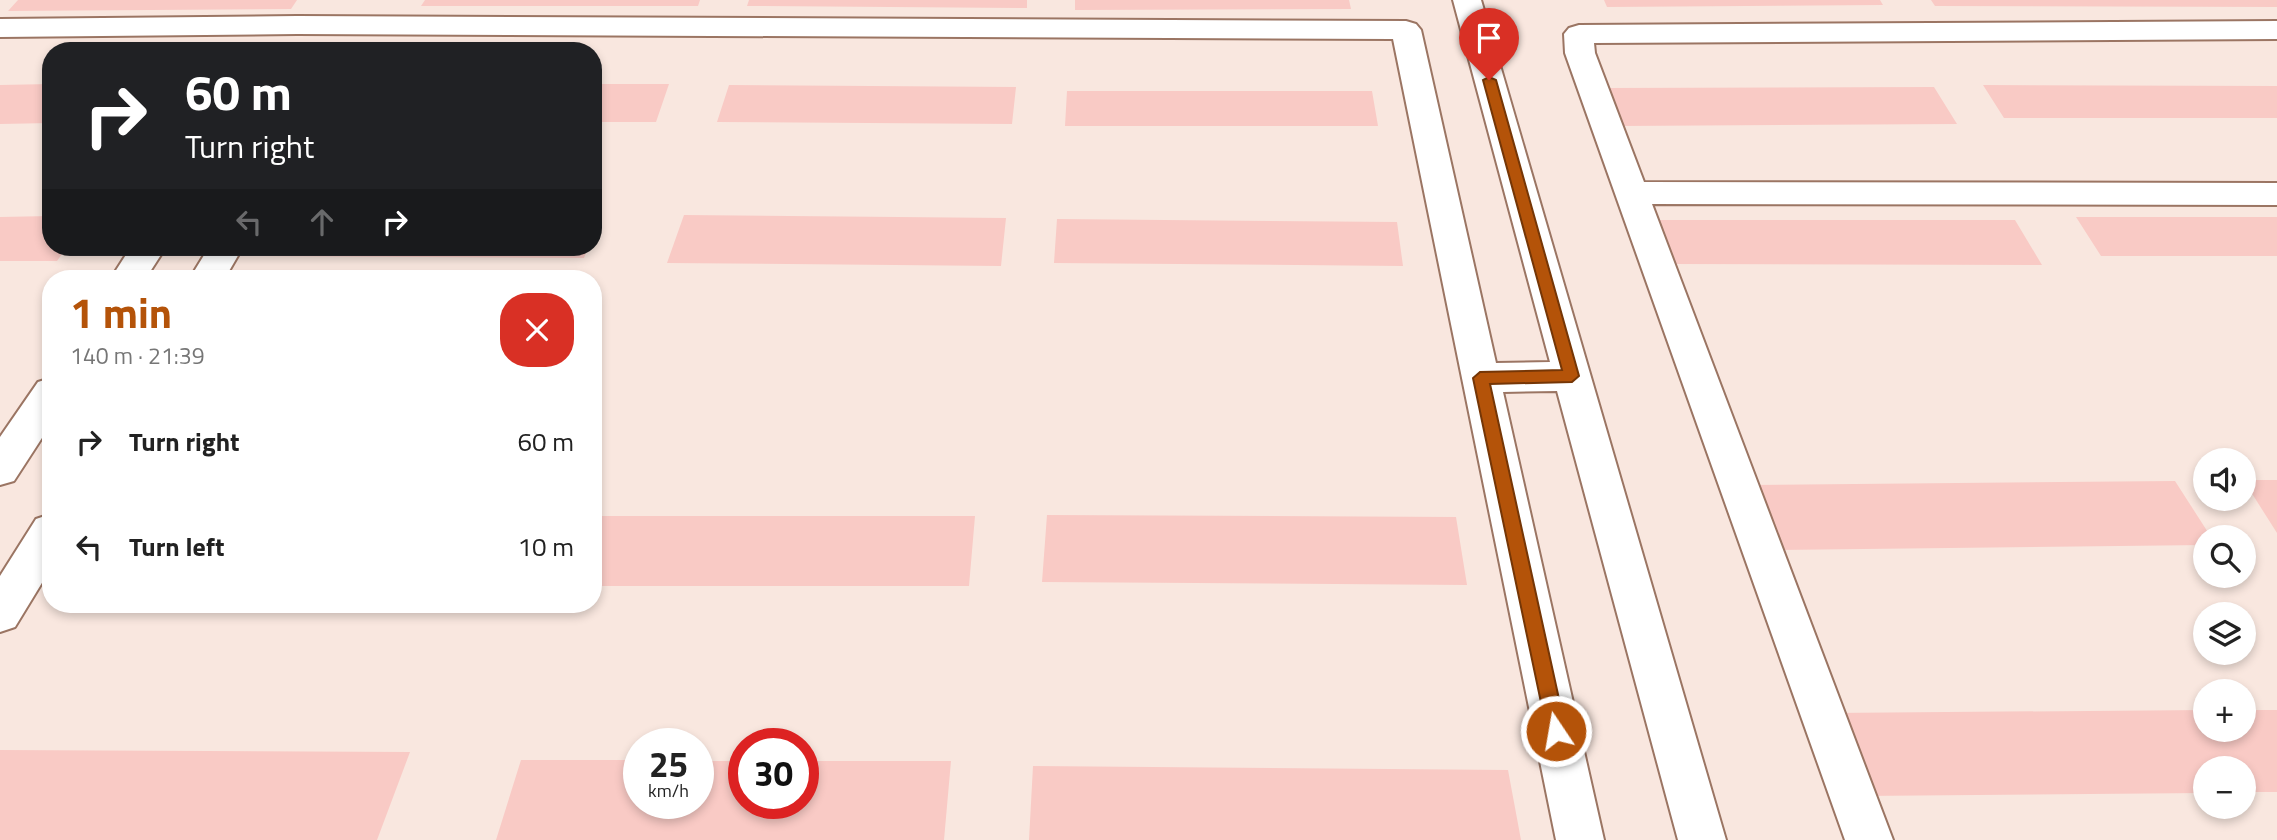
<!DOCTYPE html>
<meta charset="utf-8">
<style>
:root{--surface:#fff;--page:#f2f2f2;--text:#222;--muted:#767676;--accent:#b45309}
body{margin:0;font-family:"Titillium Web",sans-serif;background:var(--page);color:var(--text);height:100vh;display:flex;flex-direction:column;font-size:26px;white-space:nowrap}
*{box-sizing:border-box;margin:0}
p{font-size:23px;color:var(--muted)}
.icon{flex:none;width:38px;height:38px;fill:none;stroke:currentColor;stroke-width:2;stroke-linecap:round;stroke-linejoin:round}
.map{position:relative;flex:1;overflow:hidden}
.drawer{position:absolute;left:42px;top:270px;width:560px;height:343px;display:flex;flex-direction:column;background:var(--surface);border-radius:28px;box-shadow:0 4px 10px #0003}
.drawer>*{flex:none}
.top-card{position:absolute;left:42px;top:42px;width:560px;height:214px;border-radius:28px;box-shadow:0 4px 10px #0003;background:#202124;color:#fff;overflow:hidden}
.fabs{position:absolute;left:2193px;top:448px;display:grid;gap:14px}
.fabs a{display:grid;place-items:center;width:63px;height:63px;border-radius:50%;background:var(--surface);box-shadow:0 4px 10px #0003;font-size:35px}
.speed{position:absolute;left:623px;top:728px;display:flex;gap:14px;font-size:35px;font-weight:700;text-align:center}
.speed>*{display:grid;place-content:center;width:91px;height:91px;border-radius:50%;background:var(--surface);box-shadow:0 4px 10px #0003;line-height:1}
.speed small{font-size:18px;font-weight:400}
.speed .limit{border:10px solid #d22;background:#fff;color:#111}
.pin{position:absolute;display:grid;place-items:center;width:60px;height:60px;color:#fff;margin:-72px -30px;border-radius:50% 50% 50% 0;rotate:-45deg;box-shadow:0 0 7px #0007}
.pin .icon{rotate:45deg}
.me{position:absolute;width:77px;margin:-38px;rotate:348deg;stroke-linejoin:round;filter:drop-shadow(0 0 5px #0008)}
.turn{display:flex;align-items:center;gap:24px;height:147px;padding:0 28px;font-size:32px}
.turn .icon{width:91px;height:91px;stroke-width:2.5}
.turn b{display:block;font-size:49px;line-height:60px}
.lanes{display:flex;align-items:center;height:66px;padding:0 28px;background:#0003;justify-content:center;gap:35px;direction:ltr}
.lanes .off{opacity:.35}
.round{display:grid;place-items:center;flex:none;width:74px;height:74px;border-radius:28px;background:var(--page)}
.headline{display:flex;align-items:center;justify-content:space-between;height:119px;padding:0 28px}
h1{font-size:42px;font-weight:700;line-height:52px;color:var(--accent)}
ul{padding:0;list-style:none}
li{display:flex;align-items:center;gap:21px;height:105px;padding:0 28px}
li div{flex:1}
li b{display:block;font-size:26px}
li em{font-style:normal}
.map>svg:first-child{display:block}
</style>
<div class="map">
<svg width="2277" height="840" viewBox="0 0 2277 840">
<rect width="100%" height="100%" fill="#f9e7df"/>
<path fill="#f9cac5" d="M18,0H297L291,9L8,11Z
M425,0H700L698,6H421Z
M749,0H1027V8L747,6Z
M1075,0H1349L1351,9L1075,10Z
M1604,0H1880L1883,5L1607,7Z
M1931,0H2277V7L1935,6Z
M51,84V123L0,124V85Z
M593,84H669L656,122H593Z
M729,85L1016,87L1012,124L717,122Z
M1983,85L2277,86V118H2004Z
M1934,87L1957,124L1620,126L1606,88Z
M1067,91H1372L1378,126H1065Z
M684,215L1006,218L1001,266L667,263Z
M51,216V247H67L57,261H0V217Z
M2076,217H2277V256H2101Z
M1057,219L1397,222L1403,266L1054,263Z
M1654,220H2015L2042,265L1670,264Z
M242,247H588L584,258L237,256Z
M2244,480H2277V533L2244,481Z
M2175,481L2211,537H2205V545L1776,550L1751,485Z
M1047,515L1456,517L1467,585L1042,582Z
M593,516H975L969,586H593Z
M2205,710V730H2244V710H2277V792H2244V768H2205V793L1860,796L1830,713Z
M0,750L410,752L377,840H0Z
M521,760H639V803H698V761H744V803H803V761H951L944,840H496Z
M1033,766L1508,770L1521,840H1029Z"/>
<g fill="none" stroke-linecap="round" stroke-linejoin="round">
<g stroke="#9b7563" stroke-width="4">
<path id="minor" d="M1453,0H1481L1726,840H1678L1557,391L1503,392L1604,840H1556L1393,39L297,34L0,37V19L297,16L1406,21L1416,24L1421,30L1496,363L1550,362Z
M2277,21V39L1594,43L1595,53L1644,182L2277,183V205L1652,204L1893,840H1845L1565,53L1564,34L1569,28L1579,25Z
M131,247H166L146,278H111Z
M209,247H243L225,278H190Z
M51,378V424L14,481L0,485V437L38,382Z
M51,514V568L15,627L0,632V576L36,519Z"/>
</g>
<use href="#minor" fill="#fff" fill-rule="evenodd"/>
</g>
<path fill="#b45309" stroke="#753606" stroke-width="2" d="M1489,77L1496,80L1579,376L1572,382L1490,384L1566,731L1563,738L1556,740L1550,738L1547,731L1473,378L1480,372L1562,370L1483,80Z"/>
</svg>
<div class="fabs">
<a><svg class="icon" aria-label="sound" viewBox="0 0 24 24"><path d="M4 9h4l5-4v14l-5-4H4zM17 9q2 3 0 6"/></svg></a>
<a><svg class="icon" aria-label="search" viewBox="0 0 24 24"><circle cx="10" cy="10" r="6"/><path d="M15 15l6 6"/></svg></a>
<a><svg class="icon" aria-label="layers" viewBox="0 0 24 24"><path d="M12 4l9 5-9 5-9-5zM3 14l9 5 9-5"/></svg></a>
<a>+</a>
<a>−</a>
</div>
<div class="speed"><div>25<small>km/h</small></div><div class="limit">30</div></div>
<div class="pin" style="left:1489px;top:80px;background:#d93025"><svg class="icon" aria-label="arrive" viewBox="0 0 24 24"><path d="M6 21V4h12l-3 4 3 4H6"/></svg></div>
<svg class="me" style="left:1556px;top:731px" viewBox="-20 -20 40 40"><circle r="17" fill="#b45309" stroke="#fff" stroke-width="3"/><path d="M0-11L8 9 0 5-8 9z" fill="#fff"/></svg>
<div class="top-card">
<div class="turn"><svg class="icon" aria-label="right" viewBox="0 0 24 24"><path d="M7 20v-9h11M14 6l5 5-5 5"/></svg><div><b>60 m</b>Turn right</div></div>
<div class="lanes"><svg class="icon off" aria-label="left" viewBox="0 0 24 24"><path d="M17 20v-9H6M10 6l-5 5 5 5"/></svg><svg class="icon off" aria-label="ahead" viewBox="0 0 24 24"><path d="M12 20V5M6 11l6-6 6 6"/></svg><svg class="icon" aria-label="right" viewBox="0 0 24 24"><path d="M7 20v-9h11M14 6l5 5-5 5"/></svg></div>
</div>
<section class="drawer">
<div class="headline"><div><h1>1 min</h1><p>140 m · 21:39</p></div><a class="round" style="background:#d93025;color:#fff"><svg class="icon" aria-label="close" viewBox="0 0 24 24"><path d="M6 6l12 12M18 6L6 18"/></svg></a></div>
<ul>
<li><svg class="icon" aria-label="right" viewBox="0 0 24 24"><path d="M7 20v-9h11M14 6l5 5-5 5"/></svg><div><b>Turn right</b></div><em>60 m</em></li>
<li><svg class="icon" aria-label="left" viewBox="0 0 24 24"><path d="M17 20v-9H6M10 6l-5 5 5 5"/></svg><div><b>Turn left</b></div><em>10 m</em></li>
</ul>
</section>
</div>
